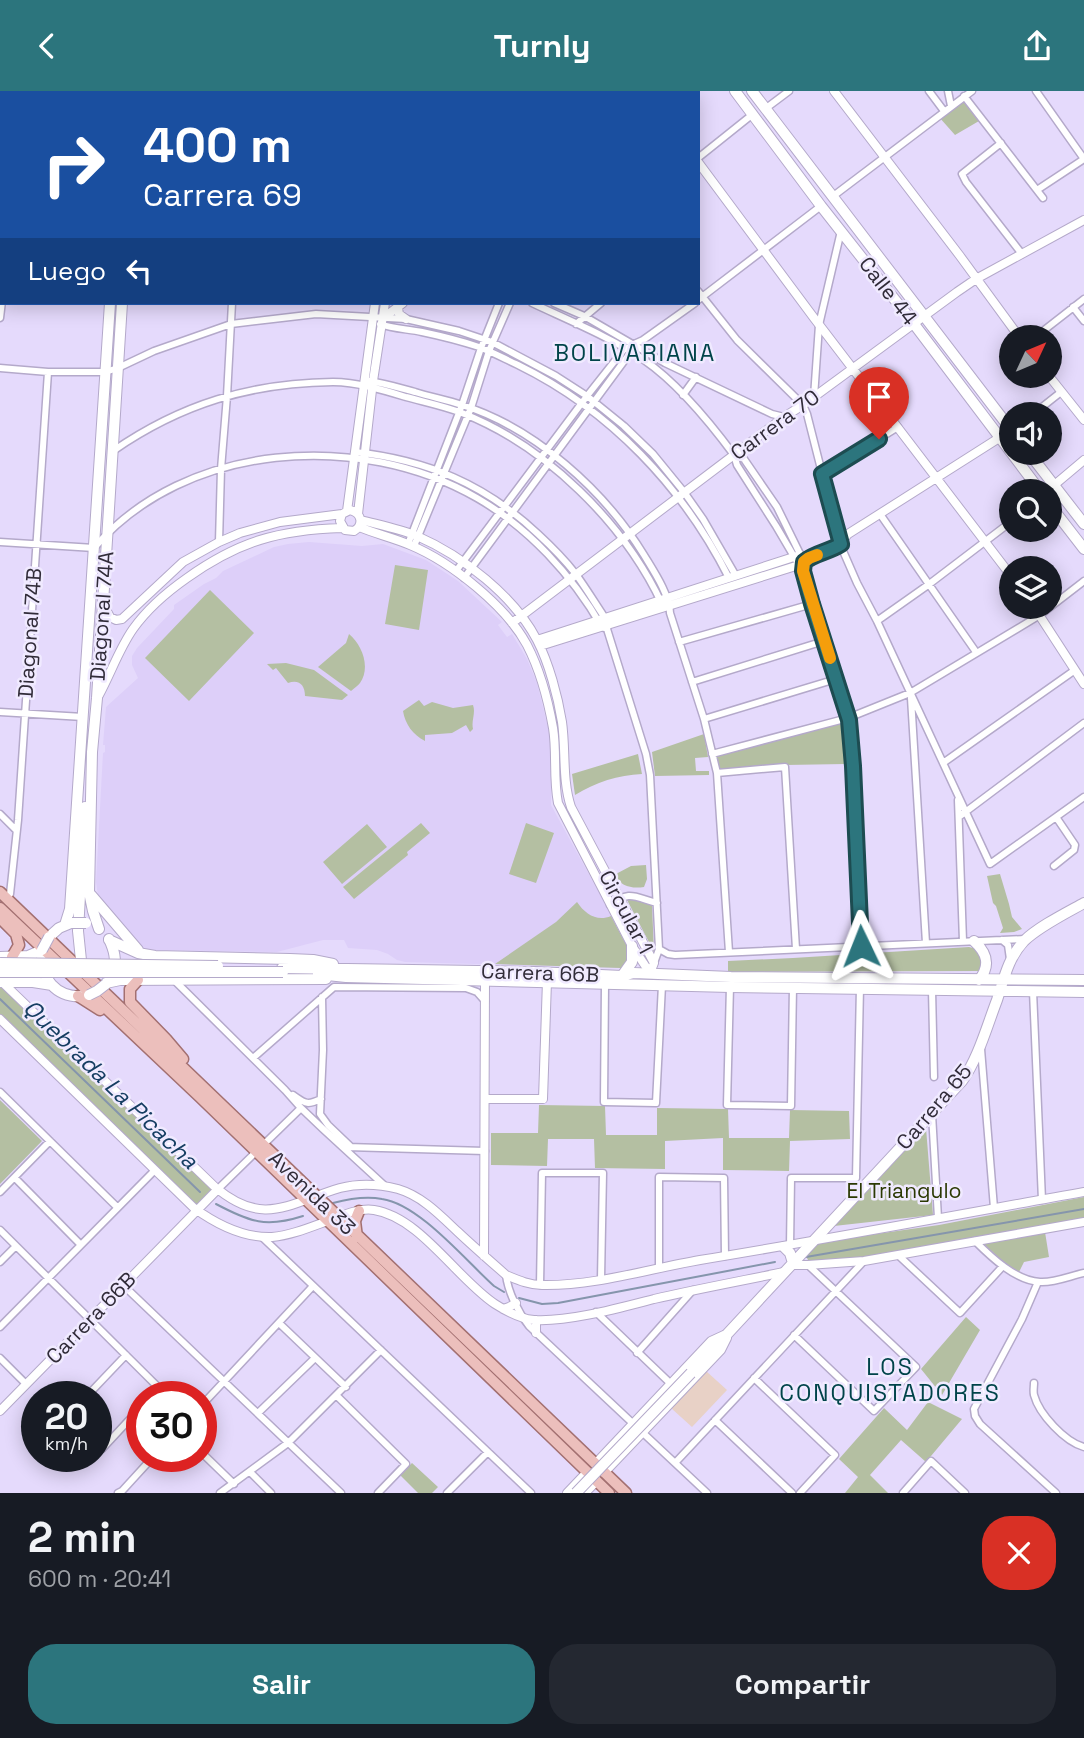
<!DOCTYPE html>
<html lang="es">
<meta charset="utf-8">
<style>
:root{--surface:#171b24;--page:#242831;--text:#f1f3f6;--muted:#9ea1a6;--accent:#2c757d}
body{margin:0;font-family:"Space Grotesk",sans-serif;background:var(--page);color:var(--text);height:100vh;display:flex;flex-direction:column;font-size:26px;white-space:nowrap}
*{box-sizing:border-box;margin:0}
p{font-size:23px;color:var(--muted)}
.icon{flex:none;width:38px;height:38px;fill:none;stroke:currentColor;stroke-width:2;stroke-linecap:round;stroke-linejoin:round}
.map{position:relative;height:1402px;overflow:hidden}
.sheet{display:flex;flex-direction:column;background:var(--surface);flex:1}
.sheet>*{flex:none}
.banner{position:absolute;left:0px;top:0px;width:700px;height:214px;box-shadow:0 4px 18px #0003;background:#1a4fa0;color:#fff;overflow:hidden}
.needle{width:46px;rotate:46deg}
.fabs{position:absolute;left:999px;top:234px;display:grid;gap:14px}
.fabs a{display:grid;place-items:center;width:63px;height:63px;border-radius:50%;background:var(--surface);box-shadow:0 4px 18px #0003;font-size:35px}
.speed{position:absolute;left:21px;top:1290px;display:flex;gap:14px;font-size:35px;font-weight:700;text-align:center}
.speed>*{display:grid;place-content:center;width:91px;height:91px;border-radius:50%;background:var(--surface);box-shadow:0 4px 18px #0003;line-height:1}
.speed small{font-size:18px;font-weight:400}
.speed .limit{border:10px solid #d22;background:#fff;color:#111}
.pin{position:absolute;display:grid;place-items:center;width:60px;height:60px;color:#fff;margin:-72px -30px;border-radius:50% 50% 50% 0;rotate:-45deg;box-shadow:0 0 7px #0007}
.pin .icon{rotate:45deg}
.me{position:absolute;width:77px;margin:-38px;rotate:358deg;stroke-linejoin:round;filter:drop-shadow(0 0 5px #0008)}
.turn{display:flex;align-items:center;gap:24px;height:147px;padding:0 28px;font-size:32px}
.turn .icon{width:91px;height:91px;stroke-width:2.5}
.turn b{display:block;font-size:49px;line-height:60px}
.then{display:flex;align-items:center;height:66px;padding:0 28px;background:#0003;gap:14px;font-size:26px}
.round{display:grid;place-items:center;flex:none;width:74px;height:74px;border-radius:28px;background:var(--page)}
.head{display:flex;align-items:center;justify-content:space-between;height:119px;padding:0 28px}
h1{font-size:42px;font-weight:600;line-height:52px}
.action{display:flex;gap:14px;margin-top:auto;padding:14px 28px}
.action a{flex:1;height:80px;border-radius:28px;background:var(--accent);color:#fff;font-size:28px;font-weight:600;line-height:80px;text-align:center}
.action a+a{background:var(--page);color:var(--text)}
header{display:flex;justify-content:space-between;align-items:center;height:91px;padding:0 28px;background:var(--accent);color:#fff;font-size:32px;font-weight:600}
.map>svg:first-child{display:block}
</style>
<header><svg class="icon" aria-label="back" viewBox="0 0 24 24"><path d="M15 5l-7 7 7 7"/></svg>Turnly<svg class="icon" aria-label="share" viewBox="0 0 24 24"><path d="M12 15V3M7 8l5-5 5 5M5 13v7h14v-7"/></svg></header>
<div class="map">
<svg width="1084" height="1402" viewBox="0 0 1084 1402">
<rect width="100%" height="100%" fill="#e5dafc"/>
<path fill="#ddcff9" d="M309,451L362,455L383,453L426,469L458,490L502,531L498,534L507,546L512,543L527,568L537,592L548,636L551,655V714L627,853L621,877L405,871L397,869L388,863L377,859L348,857L344,849H323L277,861L148,859L139,855L98,805L96,791L103,662L105,661V654H103L106,616L138,587L132,574V565L137,557L174,518V514L204,493L216,487L223,480L274,456L288,453Z"/>
<path fill="#e8d1c6" d="M706,1280L727,1299L692,1336L671,1317Z"/>
<path fill="#b4bfa2" d="M963,8L979,30L955,44L939,26Z
M395,474L428,479L419,539L385,533Z
M210,499L254,542L189,610L145,567Z
M349,543C362,554 371,576 360,592C358,595 354,597 351,600L318,576L346,552Z
M286,572L314,579L348,604L342,609L305,605C305,594 299,588 288,592L276,577L273,579L267,573Z
M419,609L424,615L432,611L453,617L473,614C476,622 471,630 473,638L470,641L466,634L452,642L425,644V650C413,644 405,633 403,620Z
M841,632L845,673L785,674L720,679L716,664Z
M704,643L708,666L695,667L696,680H709V684L655,685L652,661Z
M638,663L642,683C618,684 596,691 575,704L572,683Z
M421,732L430,742L407,761L408,764L354,808L343,796Z
M526,732L554,742L536,792L509,783Z
M367,733L387,756L342,793L323,771Z
M646,774L647,788L644,796C631,798 621,795 614,784L631,775Z
M1000,783L1009,813L1012,826L1022,838L1014,841L1000,842L1003,837L996,815L993,812L987,785Z
M626,807L652,814L654,861L651,855Z
M577,811C585,823 597,831 611,825L630,861L625,876L621,877L495,873L556,831Z
M969,856C982,858 984,869 979,880L728,881V870L793,867Z
M6,895L217,1099L198,1118L0,928V896Z
M0,1009L42,1050L0,1093Z
M539,1014L605,1015L606,1044H657V1017L728,1018L729,1047H789L790,1019L849,1020L850,1048L790,1050L789,1080L723,1079V1047L665,1050V1078L595,1077L594,1048H548L547,1075L491,1074V1042H538Z
M926,1037L933,1124L834,1135Z
M1084,1106V1129L854,1169L810,1173L805,1163L813,1152L939,1134Z
M1045,1141L1049,1166L1024,1171L1019,1181L1003,1171L983,1152Z
M966,1226L980,1239L942,1304L921,1278Z
M928,1311L962,1328L926,1371L901,1349L870,1384L888,1402H845L858,1386L839,1368L884,1317L907,1339Z
M412,1372L438,1396L432,1402H418L400,1384Z"/>
<g fill="none" stroke-linecap="round" stroke-linejoin="round">
<path stroke="#8595ac" stroke-width="2" d="M0,908L200,1101
M333,1112C348,1108 366,1105 382,1108C419,1113 466,1170 494,1195L504,1201
M216,1113C250,1131 266,1137 303,1125
M806,1166L1084,1118
M519,1207L542,1213L558,1212L775,1171"/>
<g stroke="#b4a9ca" stroke-width="9">
<path id="minor" d="M183,0L188,2
M356,0L357,2
M450,0L451,2
M546,0L548,2
M929,0L944,20
M948,0L951,15
M1036,0L1084,68
M25,2L26,0
M964,5L1043,107
M765,18L789,0
M1001,52L962,83L966,91L1022,163
M698,67L753,23
M1037,99L1084,68
M832,106L972,0
M0,125H2
M698,200L737,249L803,314L807,323L840,453L857,492L877,530L990,773L1084,706
M0,201H2
M698,209L821,115
M532,212C568,229 612,247 644,269C676,291 711,333 734,364L737,374L776,435L796,469
M554,212L584,225L665,272L772,323L784,326
M1073,216L1084,230
M0,227L2,210
M380,233C393,238 409,238 422,241C441,245 461,250 479,256C492,261 505,268 518,274C610,319 683,396 729,487
M576,233L601,212
M1034,247L1084,208
M0,277L48,281H105L118,277L154,260L231,233L316,223L406,228L459,240L492,251L556,285L587,305L624,335L653,363L684,401L703,428L736,485
M369,290C384,292 400,297 415,301C431,306 447,309 462,314C535,337 604,399 644,464C653,479 670,504 670,522L704,628L717,682L729,861
M683,304L696,286
M814,306L819,234L841,140
M1032,324L1061,301
M113,360C181,313 250,292 333,291C357,291 383,299 406,306C424,311 444,315 462,322C546,355 624,432 662,513
M355,361C427,369 485,393 538,443C551,455 564,468 575,482C586,497 595,512 605,527L608,534L607,538L646,663L650,684L659,858L654,872
M734,364L744,368L777,416L804,471L803,480L812,513L849,629L853,675L861,855
M822,383L898,336
M880,423L976,561
M0,451L94,457C185,351 360,339 477,407C529,437 572,484 602,536L607,538
M219,451L221,378L227,305L232,212
M408,453L462,314L481,257L499,212
M414,455L471,317L489,260L510,212
M456,480L587,305L625,257L643,249L695,212
M464,487L633,258
M877,530L928,494L1012,430
M679,551L812,513
M692,591L824,550
M911,607L926,852
M0,621L83,626
M704,628L836,588
M712,663L848,627L910,602L1040,524L1084,490
M943,672L1075,579
M717,682L785,676L796,858
M958,709L963,850
M0,723L16,739
M960,725L1084,632
M1054,775L1074,759L1075,754L1056,726
M10,803L18,729L48,281
M610,814C630,799 634,806 657,812
M1002,849L1008,854L1010,868
M659,858L668,863L675,864L1026,848
M175,890L285,999L301,1017L323,1038L385,1095
M605,893L604,1011L656,1012L662,894
M730,895L727,1014L791,1015L793,896
M932,899L934,986
M1033,900L1042,1109
M322,906L323,959L320,1023L328,1034L351,1056
M981,958L994,1117
M253,967L334,896L466,897L477,901L485,910
M0,1001L117,1116
M293,1004C305,1012 306,1015 321,1008
M932,1023L938,1127
M347,1056L485,1060
M15,1087L80,1153
M217,1099L301,1017
M0,1101L50,1050
M0,1139L168,1306
M262,1146L531,1402
M975,1150C991,1166 1016,1190 1040,1191C1054,1192 1070,1185 1084,1182
M790,1155L791,1087H856L860,896
M898,1164L960,1222L1003,1175
M0,1171L16,1155
M659,1176V1086L724,1087L725,1165
M506,1184C508,1201 518,1221 529,1235L707,1402
M1038,1191L1022,1228L974,1318L975,1325L980,1333L1056,1402
M123,1194L341,1402
M540,1194L542,1082H603L601,1188
M596,1221L671,1293
M279,1232L346,1296
M0,1236L155,1079
M794,1244L874,1320L916,1276L808,1174
M637,1262L693,1199
M0,1267L26,1293
M754,1287L835,1364L800,1402
M1034,1292C1034,1296 1033,1300 1034,1304C1039,1323 1065,1351 1084,1356
M337,1305L406,1373L378,1402
M86,1306L126,1264
M150,1306L159,1297
M201,1315L313,1195
M258,1322L315,1267
M715,1329L792,1402
M102,1358L142,1315
M201,1361L234,1393
M675,1372L864,1170
M250,1381L271,1402
M118,1402L122,1400L154,1365
M220,1402L288,1352L381,1259
M447,1402L488,1361
M903,1402L931,1370L965,1402"/>
</g>
<g stroke="#b4a9ca" stroke-width="10">
<path id="tertiary" d="M300,0L301,2
M309,0L310,2
M643,0L644,2
M834,0L960,165L1020,247
M391,2L393,0
M605,2L608,0
M0,37L2,38
M698,71L814,227L1012,486
M398,217L399,223L406,228
M382,228L403,212
M1049,285L1084,329
M1046,401L1084,369
M347,420L375,212
M358,423L373,290L385,212
M361,429C380,434 400,438 417,445C463,465 514,505 537,549C549,572 558,606 562,631C566,659 562,689 571,716L654,872L650,882
M359,436C376,443 394,447 410,454C451,471 506,515 527,554C540,579 548,609 553,637C557,661 553,687 558,712L632,855L650,882
M104,515L110,526L116,529L122,528L183,471L219,451L240,442L280,431L342,423L350,419C362,422 364,434 354,440L345,439L340,430L342,423
M1034,516L1084,593
M512,532L784,326L803,314L957,201L976,188L1084,129
M537,549L800,464L809,467
M540,555L799,474C802,472 805,470 808,467C826,457 832,464 848,443L999,347
M99,604C111,582 119,558 133,538C148,517 167,501 187,487C239,450 279,439 342,437
M0,889L215,1096C264,1137 289,1112 340,1097C359,1092 379,1093 398,1098C422,1105 440,1124 458,1141C474,1156 490,1170 506,1184C518,1189 529,1194 542,1194C595,1195 648,1178 700,1169C828,1148 956,1124 1084,1101
M0,928L194,1117C216,1133 243,1147 272,1146C293,1144 313,1135 333,1128C346,1123 360,1117 374,1119C420,1126 457,1188 495,1213C506,1220 520,1228 534,1229C569,1231 619,1217 654,1208C697,1198 741,1190 784,1181
M485,1008H543L547,890
M484,1165L485,889
M791,1174H808L864,1170L1084,1131
M503,1218L509,1216L516,1212
M536,1242V1229
M0,1320L217,1099
M595,1373L711,1250L724,1244
M604,1382L721,1259L727,1247
M567,1402L587,1381
M585,1402L597,1390"/>
</g>
<g stroke="#b4a9ca" stroke-width="12">
<path id="secondary" d="M735,0L821,115L914,233L1041,401
M752,0L1012,340
M124,2V0
M135,2L136,0
M1029,362L1084,433
M1050,414L1084,458
M91,804L138,859
M65,834L70,818L110,212
M99,838L93,820L89,801L92,661L97,607L122,212
M49,846L59,837L71,832
M109,848C114,859 117,869 113,881
M109,849L138,862L155,865L290,868L313,869L333,873
M974,850C987,862 991,874 979,889
M42,859C39,887 56,908 85,905
M0,866L28,865L42,859
M282,877L535,881L622,885L634,882L731,886L1084,889
M82,879L78,840L85,716
M318,883L346,886L730,896L1084,901
M622,885L632,871V855
M0,891H33L52,894
M106,892L120,889L326,888
M784,1156L790,1162L793,1172
M691,1282L962,990C978,968 987,935 997,909C1004,888 1008,867 1024,850C1038,836 1066,822 1084,812"/>
</g>
<g stroke="#a37071" stroke-width="13">
<path id="primary" d="M0,801L626,1402
M0,817L200,1006L609,1402
M0,827L16,843L19,854L12,866
M138,889L130,898V911L166,948L183,968
M78,905L100,919
M357,1146L355,1130L359,1120"/>
</g>
<use href="#minor" stroke="#fff" stroke-width="6"/>
<use href="#tertiary" stroke="#fff" stroke-width="8"/>
<use href="#secondary" stroke="#fff" stroke-width="10"/>
<use href="#primary" stroke="#ecbfbc" stroke-width="10"/>
<g stroke="#b4a9ca" stroke-width="12" stroke-linecap="butt">
<path id="secondary-bridge" d="M72,832H86
M42,859L49,846
M0,872L218,875
M0,881H283
M89,904L97,900L106,893
M576,1402L691,1282"/>
</g>
<use href="#secondary-bridge" stroke="#fff" stroke-width="10"/>
</g>
<g fill="none" stroke-linecap="round" stroke-linejoin="round">
<g stroke="#1d4c51" stroke-width="18">
<path id="route" d="M861,855L853,675L849,629L812,513L803,480L804,471C814,462 829,461 841,453L822,383L879,348"/>
</g>
<use href="#route" stroke="#2c757d" stroke-width="12"/>
<path stroke="#f59e0b" stroke-width="12" d="M817,464L809,467L804,471L803,480L830,567"/>
</g>
<g text-anchor="middle" stroke-width="5" stroke-linejoin="round" paint-order="stroke">
<g font-size="21" fill="#312c39" stroke="#f0eaff">
<text transform="translate(888 200) rotate(52)" y="7">Calle 44</text>
<text transform="translate(775 334) rotate(-36)" y="7">Carrera 70</text>
<text transform="translate(102 525) rotate(-86)" y="7">Diagonal 74A</text>
<text transform="translate(30 542) rotate(-86)" y="7">Diagonal 74B</text>
<text transform="translate(626 821) rotate(62)" y="7">Circular 1</text>
<text transform="translate(540 882) rotate(2)" y="7">Carrera 66B</text>
<text transform="translate(934 1016) rotate(-50)" y="7">Carrera 65</text>
<text transform="translate(312 1102) rotate(44)" y="7">Avenida 33</text>
<text transform="translate(91 1227) rotate(-46)" y="7">Carrera 66B</text>
</g>
<g font-size="21" fill="#2b3903" stroke="#f0eaff">
<text x="904" y="1107">El Triangulo</text>
</g>
<g font-size="23" letter-spacing="2" fill="#01444a" stroke="#f0eaff">
<text x="635" y="270">BOLIVARIANA</text>
<text x="890" y="1284">LOS<tspan x="890" dy="26">CONQUISTADORES</tspan></text>
</g>
<g font-size="23" font-style="italic" fill="#163e62" stroke="#f0eaff">
<text transform="translate(111 993) rotate(44)" y="8">Quebrada La Picacha</text>
</g>
</g>
</svg>
<div class="fabs">
<a><svg class="needle" viewBox="-14 -14 28 28"><path d="M0-13l5 13h-10z" fill="#e53935"/><path d="M0 13l5-13h-10z" fill="#9ea1a6"/></svg></a>
<a><svg class="icon" aria-label="sound" viewBox="0 0 24 24"><path d="M4 9h4l5-4v14l-5-4H4zM17 9q2 3 0 6"/></svg></a>
<a><svg class="icon" aria-label="search" viewBox="0 0 24 24"><circle cx="10" cy="10" r="6"/><path d="M15 15l6 6"/></svg></a>
<a><svg class="icon" aria-label="layers" viewBox="0 0 24 24"><path d="M12 4l9 5-9 5-9-5zM3 14l9 5 9-5"/></svg></a>
</div>
<div class="speed"><div>20<small>km/h</small></div><div class="limit">30</div></div>
<div class="pin" style="left:879px;top:348px;background:#d93025"><svg class="icon" aria-label="arrive" viewBox="0 0 24 24"><path d="M6 21V4h12l-3 4 3 4H6"/></svg></div>
<svg class="me" style="left:861px;top:855px" viewBox="-20 -20 40 40"><path d="M0-17L14 15 0 8-14 15z" fill="#2c757d" stroke="#fff" stroke-width="4"/></svg>
<div class="banner">
<div class="turn"><svg class="icon" aria-label="right" viewBox="0 0 24 24"><path d="M7 20v-9h11M14 6l5 5-5 5"/></svg><div><b>400 m</b>Carrera 69</div></div>
<div class="then">Luego<svg class="icon" aria-label="left" viewBox="0 0 24 24"><path d="M17 20v-9H6M10 6l-5 5 5 5"/></svg></div>
</div>
</div>
<section class="sheet">
<div class="head"><div><h1>2 min</h1><p>600 m · 20:41</p></div><a class="round" style="background:#d93025;color:#fff"><svg class="icon" aria-label="close" viewBox="0 0 24 24"><path d="M6 6l12 12M18 6L6 18"/></svg></a></div>
<div class="action"><a>Salir</a><a>Compartir</a></div>
</section>
